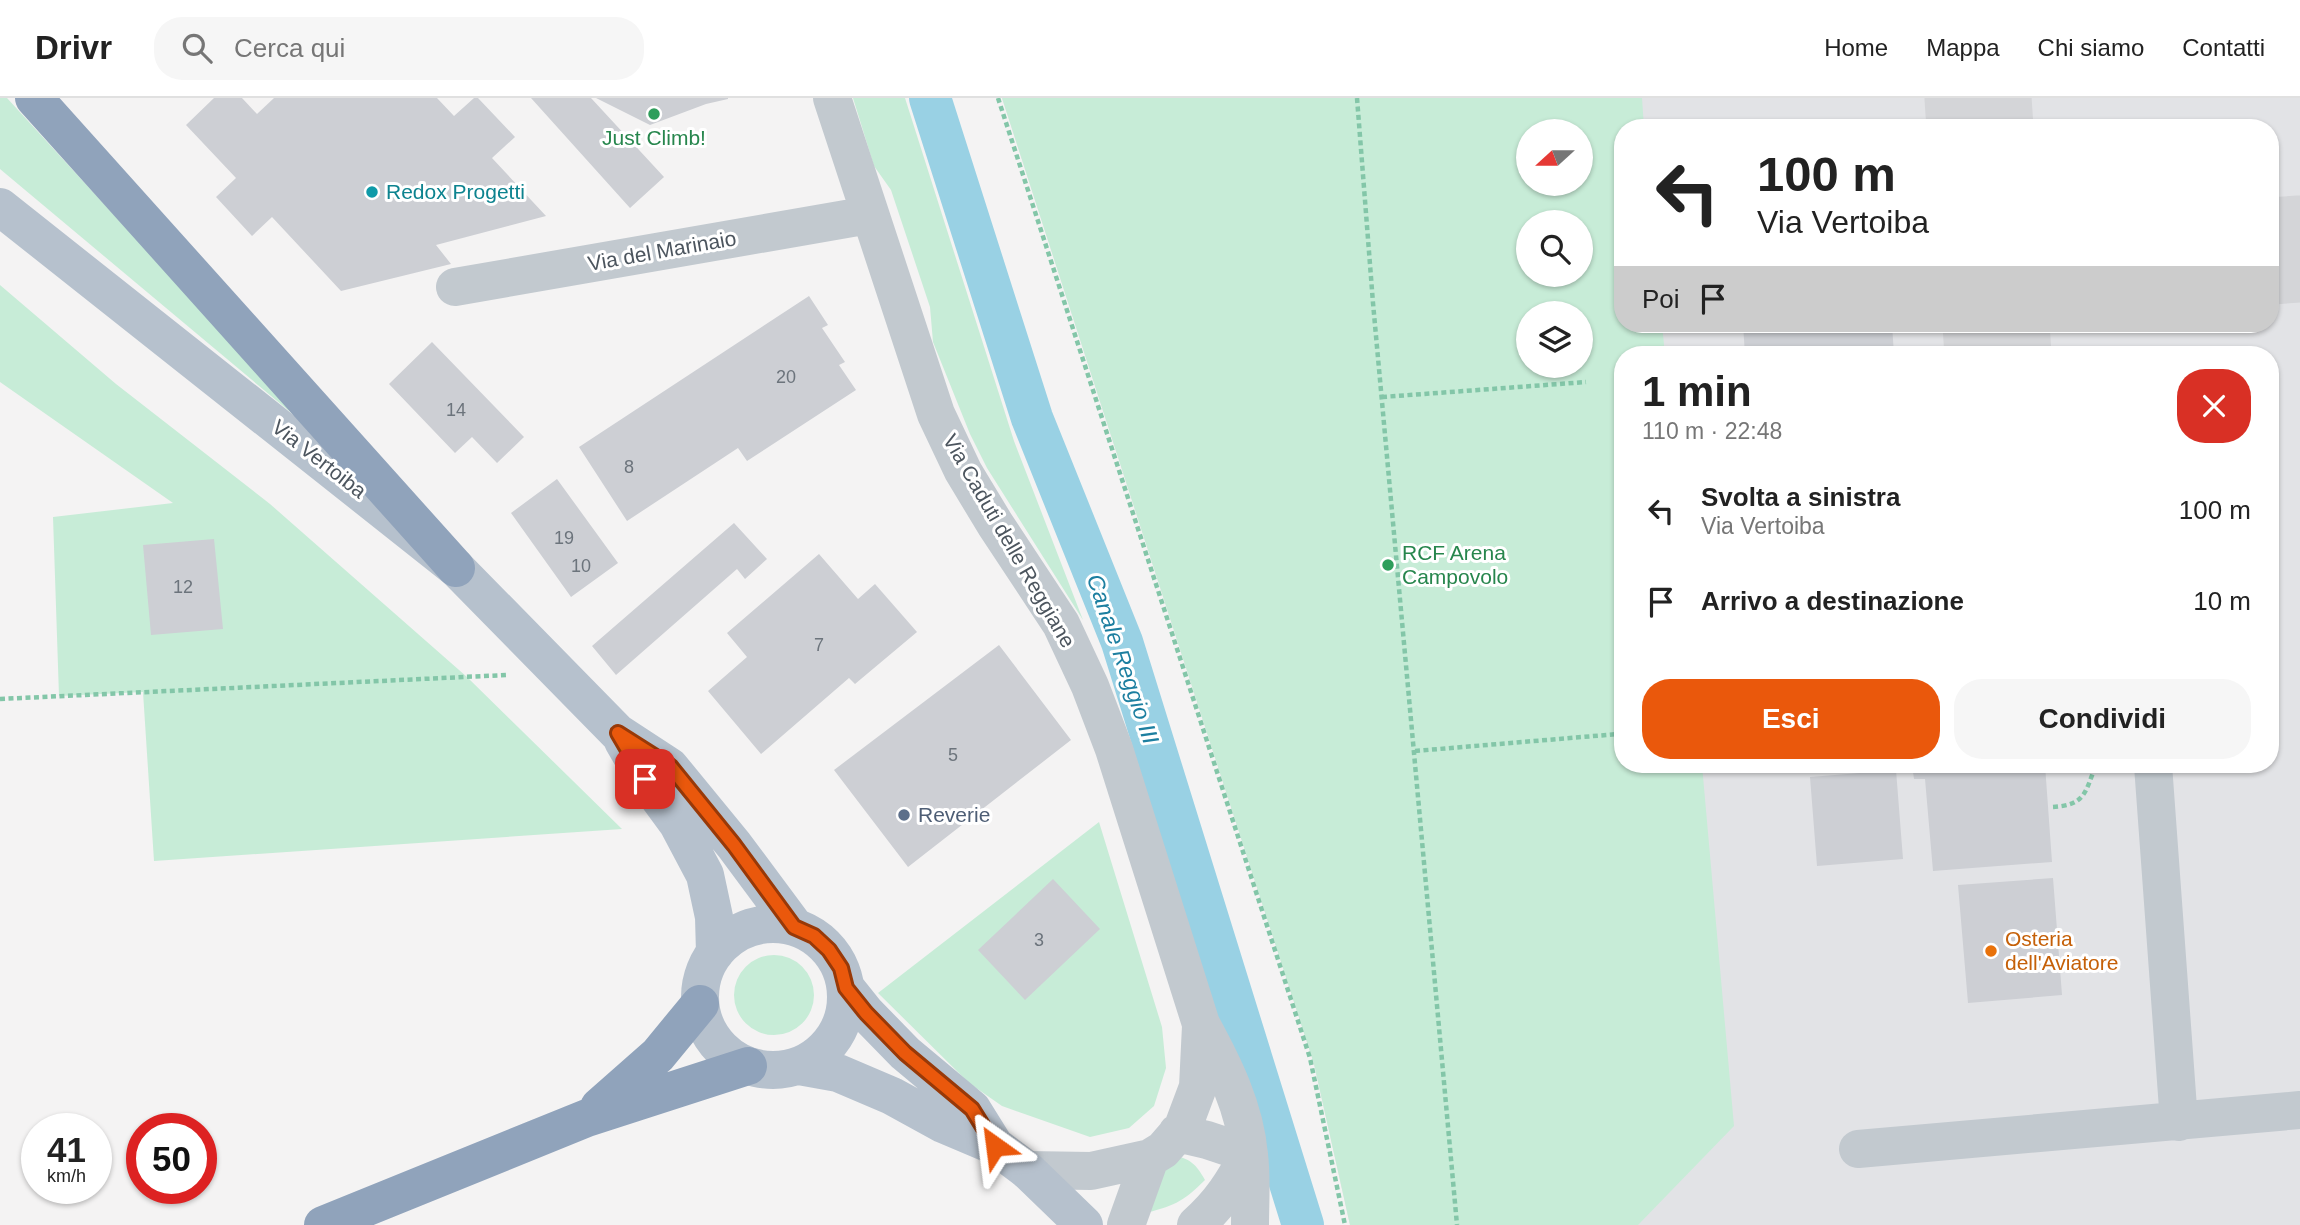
<!DOCTYPE html>
<html lang="it">
<meta charset="utf-8">
<style>
:root{--surface:#fff;--page:#f6f6f6;--text:#222;--muted:#767676;--line:#e0e0e0;--accent:#ea580c}
body{margin:0;font-family:Arial,sans-serif;background:var(--page);color:var(--text);height:100vh;display:flex;flex-direction:column;font-size:26px;white-space:nowrap}
*{box-sizing:border-box;margin:0}
p{font-size:23px;color:var(--muted)}
.icon{flex:none;width:38px;height:38px;fill:none;stroke:currentColor;stroke-width:2;stroke-linecap:round;stroke-linejoin:round}
.map{position:relative;flex:1;overflow:hidden}
.side{position:absolute;left:1614px;top:248px;width:665px;height:427px;display:flex;flex-direction:column;background:var(--surface);border-radius:28px;box-shadow:0 2px 5px #0004}
.side>*{flex:none}
.banner{position:absolute;left:1614px;top:21px;width:665px;height:214px;border-radius:28px;box-shadow:0 2px 5px #0004;background:#fff;color:var(--text);overflow:hidden}
.needle{width:46px;rotate:249deg}
.fabs{position:absolute;left:1516px;top:21px;display:grid;gap:14px}
.fabs a{display:grid;place-items:center;width:77px;height:77px;border-radius:50%;background:var(--surface);box-shadow:0 2px 5px #0004;font-size:35px}
.speed{position:absolute;left:21px;top:1015px;display:flex;gap:14px;font-size:35px;font-weight:700;text-align:center}
.speed>*{display:grid;place-content:center;width:91px;height:91px;border-radius:50%;background:var(--surface);box-shadow:0 2px 5px #0004;line-height:1}
.speed small{font-size:18px;font-weight:400}
.speed .limit{border:10px solid #d22;background:#fff;color:#111}
.pin{position:absolute;display:grid;place-items:center;width:60px;height:60px;color:#fff;margin:-30px;border-radius:14px;box-shadow:0 4px 10px #0006}
.me{position:absolute;width:77px;margin:-38px;rotate:329deg;stroke-linejoin:round;filter:drop-shadow(0 0 5px #0008)}
.turn{display:flex;align-items:center;gap:24px;height:147px;padding:0 28px;font-size:32px}
.turn .icon{width:91px;height:91px;stroke-width:2.5}
.turn b{display:block;font-size:49px;line-height:60px}
.then{display:flex;align-items:center;height:66px;padding:0 28px;background:#0003;gap:14px;font-size:26px}
.round{display:grid;place-items:center;flex:none;width:74px;height:74px;border-radius:28px;background:var(--page)}
.summary{display:flex;align-items:center;justify-content:space-between;height:119px;padding:0 28px}
h1{font-size:42px;font-weight:700;line-height:52px}
.cta{display:flex;gap:14px;margin-top:auto;padding:14px 28px}
.cta a{flex:1;height:80px;border-radius:28px;background:var(--accent);color:#fff;font-size:28px;font-weight:700;line-height:80px;text-align:center}
.cta a+a{background:var(--page);color:var(--text)}
ul{padding:0;list-style:none}
li{display:flex;align-items:center;gap:21px;height:91px;padding:0 28px}
li div{flex:1}
li b{display:block;font-size:26px}
li em{font-style:normal}
header{display:flex;align-items:center;gap:42px;box-sizing:border-box;height:98px;padding:0 35px;background:var(--surface);border-bottom:2px solid var(--line)}
header strong{font-size:33px}
nav{display:flex;gap:38px;margin-inline-start:auto;font-size:24px}
.search{width:490px;height:63px;background:var(--page);display:flex;align-items:center;gap:18px;box-sizing:border-box;padding:0 24px;border-radius:28px;color:var(--muted);font-size:26px}
.map>svg:first-child{display:block}
</style>
<header>
<strong>Drivr</strong>
<div class="search"><svg class="icon" aria-label="search" viewBox="0 0 24 24"><circle cx="10" cy="10" r="6"/><path d="M15 15l6 6"/></svg>Cerca qui</div>
<nav><a>Home</a><a>Mappa</a><a>Chi siamo</a><a>Contatti</a></nav>
</header>
<div class="map">
<svg width="2300" height="1127" viewBox="0 0 2300 1127">
<rect width="100%" height="100%" fill="#f4f3f3"/>
<path fill="#e2e3e6" fill-rule="evenodd" d="M1002,0H2300V1127H1350L1314,966ZM1622,30H2270V226H1622ZM1528,33H1580V86H1528ZM1528,124H1580V177H1528ZM1528,215H1580V268H1528ZM1622,257H2270V667H1622Z"/>
<path fill="#c7ecd7" fill-rule="evenodd" d="M0,0H7L307,328L0,71Z
M853,0H905L1014,343L1083,522L987,370L970,336L933,244L930,209L891,92L874,68Z
M1002,0H1642L1644,30H1622V226H1662L1665,257H1622V667H1702L1734,1028L1638,1127H1350L1314,966ZM1580,33V86H1528V33ZM1580,124V177H1528V124ZM1528,215H1580V268H1528Z
M0,187L116,286L270,406L467,579L622,731L154,763L143,594L59,598L53,419L173,405L0,284Z
M1099,724L1162,929L1166,970L1154,1008L1129,1030L1090,1039L1002,1008L969,985L878,895Z
M734 897a40 40 0 1 1 80 0a40 40 0 1 1-80 0Z
M1171,1057C1190,1060 1196,1066 1205,1082C1182,1105 1173,1108 1142,1116Z"/>
<g fill="none" stroke-linecap="round" stroke-linejoin="round">
<path stroke="#99d1e4" stroke-width="42" d="M930,0L1032,320L1122,544L1303,1127"/>
<path stroke="#d4d5d8" stroke-width="107" d="M1978,0L1980,30
M2270,153L2300,151
M1996,226L1998,257"/>
</g>
<path fill="#cdcfd4" d="M214,0H242L257,16L274,0H437L454,18L474,0H478L515,39L492,60L546,118L436,147L451,166L341,193L272,119L252,138L216,99L236,80L186,27Z
M531,0H591L664,79L630,110Z
M596,0H728V1L706,6L650,27Z
M809,198L828,227L822,230L845,264L839,267L856,292L747,363L738,350L627,423L579,349Z
M1743,226H1892L1894,257H1745Z
M432,244L524,339L497,365L472,339L455,355L389,286Z
M557,381L618,465L571,499L511,415Z
M734,425L767,461L745,481L737,471L616,577L592,548Z
M214,441L223,531L151,537L143,447Z
M819,456L858,501L875,486L917,534L855,586L849,580L761,656L708,593L747,559L727,535Z
M999,547L1071,642L908,769L834,672Z
M1912,667H1997L1998,675L2017,674V667H2045L2052,764L1933,773L1925,681H1914Z
M1896,672L1903,761L1817,768L1810,679Z
M2053,780L2062,897L1968,905L1958,787Z
M1053,781L1100,831L1025,902L978,852Z"/>
<g fill="none" stroke-linecap="round" stroke-linejoin="round">
<path stroke="#83c6a8" stroke-width="4.5" stroke-dasharray="5 3.5" stroke-linecap="butt" d="M998,0L1310,960L1345,1127
M1357,0L1373,205L1457,1127
M1382,299L1586,284
M0,601L506,577
M1415,653L1618,636
M2053,709C2086,707 2085,694 2096,667"/>
<path stroke="#c2c9cf" stroke-width="38" d="M832,0L936,316L963,373L995,426L1061,526L1090,588L1114,651L1201,926C1223,966 1245,1010 1249,1057C1252,1080 1250,1104 1250,1127
M455,189L869,117
M2153,667L2179,1024
M1177,1035L1207,1042L1249,1056
M1858,1051L2300,1012
M1027,1072L1091,1073L1150,1060L1163,1052L1183,1029L1198,989L1201,928
M1126,1127L1150,1060
M1196,1127C1221,1105 1233,1085 1249,1056"/>
<path stroke="#b6c1cd" stroke-width="38" d="M0,109L456,470L618,635L670,669L734,747L795,829
M623,643L645,681L678,726L705,777L714,819L715,855
M700 899a73 73 0 1 1 146 0a73 73 0 1 1-146 0Z
M846,890L866,915L905,955L972,1011L995,1048
M799,968L838,975L892,998L943,1026L995,1048L1027,1072L1084,1127"/>
<path stroke="#90a3bb" stroke-width="38" d="M34,0L456,470
M599,1009L658,957L700,906
M323,1127L587,1020L748,968"/>
</g>
<g fill="none" stroke-linecap="round" stroke-linejoin="round">
<g stroke="#983908" stroke-width="18">
<path id="route" d="M645,681L618,635L670,668L734,747L794,829L814,838L829,852L841,870L846,890L866,915L905,955L972,1011L995,1048"/>
</g>
<use href="#route" stroke="#ea580c" stroke-width="12"/>
</g>
<g fill="#2e9e5b" stroke="#fff" stroke-width="2.5">
<circle cx="654" cy="16" r="7"/>
<circle cx="1388" cy="467" r="7"/>
</g>
<circle fill="#0f9aa8" stroke="#fff" stroke-width="2.5" cx="372" cy="94" r="7"/>
<circle fill="#5c6f8a" stroke="#fff" stroke-width="2.5" cx="904" cy="717" r="7"/>
<circle fill="#e8710a" stroke="#fff" stroke-width="2.5" cx="1991" cy="853" r="7"/>
<g text-anchor="middle" stroke-width="6" stroke-linejoin="round" paint-order="stroke">
<g font-size="18" fill="#6c747c">
<text x="786" y="285">20</text>
<text x="456" y="318">14</text>
<text x="629" y="375">8</text>
<text x="564" y="446">19</text>
<text x="581" y="474">10</text>
<text x="183" y="495">12</text>
<text x="819" y="553">7</text>
<text x="953" y="663">5</text>
<text x="1039" y="848">3</text>
</g>
<g font-size="21" fill="#27864d" stroke="#fff">
<text x="654" y="47">Just Climb!</text>
<text x="1402" y="462" text-anchor="start">RCF Arena<tspan x="1402" dy="24">Campovolo</tspan></text>
</g>
<g font-size="21" fill="#0d838f" stroke="#fff" text-anchor="start">
<text x="386" y="101">Redox Progetti</text>
</g>
<g font-size="21" fill="#4c555e" stroke="#fff">
<text transform="translate(662 153) rotate(-10)" y="7">Via del Marinaio</text>
<text transform="translate(319 361) rotate(38)" y="7">Via Vertoiba</text>
<text transform="translate(1009 443) rotate(60)" y="7">Via Caduti delle Reggiane</text>
</g>
<g font-size="21" fill="#4e5e75" stroke="#fff" text-anchor="start">
<text x="918" y="724">Reverie</text>
</g>
<g font-size="21" fill="#c56008" stroke="#fff" text-anchor="start">
<text x="2005" y="848">Osteria<tspan x="2005" dy="24">dell'Aviatore</tspan></text>
</g>
<g font-size="23" font-style="italic" fill="#1d7fa0" stroke="#fff">
<text transform="translate(1123 561) rotate(71)" y="8">Canale Reggio III</text>
</g>
</g>
</svg>
<div class="fabs">
<a><svg class="needle" viewBox="-14 -14 28 28"><path d="M0-13l5 13h-10z" fill="#e53935"/><path d="M0 13l5-13h-10z" fill="#767676"/></svg></a>
<a><svg class="icon" aria-label="search" viewBox="0 0 24 24"><circle cx="10" cy="10" r="6"/><path d="M15 15l6 6"/></svg></a>
<a><svg class="icon" aria-label="layers" viewBox="0 0 24 24"><path d="M12 4l9 5-9 5-9-5zM3 14l9 5 9-5"/></svg></a>
</div>
<div class="speed"><div>41<small>km/h</small></div><div class="limit">50</div></div>
<div class="pin" style="left:645px;top:681px;background:#d93025"><svg class="icon" aria-label="arrive" viewBox="0 0 24 24"><path d="M6 21V4h12l-3 4 3 4H6"/></svg></div>
<svg class="me" style="left:995px;top:1048px" viewBox="-20 -20 40 40"><path d="M0-17L14 15 0 8-14 15z" fill="#ea580c" stroke="#fff" stroke-width="4"/></svg>
<div class="banner">
<div class="turn"><svg class="icon" aria-label="left" viewBox="0 0 24 24"><path d="M17 20v-9H6M10 6l-5 5 5 5"/></svg><div><b>100 m</b>Via Vertoiba</div></div>
<div class="then">Poi<svg class="icon" aria-label="arrive" viewBox="0 0 24 24"><path d="M6 21V4h12l-3 4 3 4H6"/></svg></div>
</div>
<section class="side">
<div class="summary"><div><h1>1 min</h1><p>110 m · 22:48</p></div><a class="round" style="background:#d93025;color:#fff"><svg class="icon" aria-label="close" viewBox="0 0 24 24"><path d="M6 6l12 12M18 6L6 18"/></svg></a></div>
<ul>
<li><svg class="icon" aria-label="left" viewBox="0 0 24 24"><path d="M17 20v-9H6M10 6l-5 5 5 5"/></svg><div><b>Svolta a sinistra</b><p>Via Vertoiba</p></div><em>100 m</em></li>
<li><svg class="icon" aria-label="arrive" viewBox="0 0 24 24"><path d="M6 21V4h12l-3 4 3 4H6"/></svg><div><b>Arrivo a destinazione</b></div><em>10 m</em></li>
</ul>
<div class="cta"><a>Esci</a><a>Condividi</a></div>
</section>
</div>
